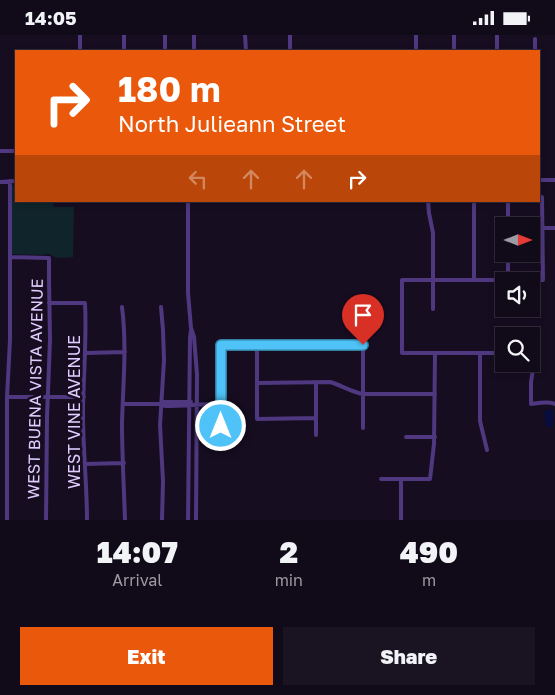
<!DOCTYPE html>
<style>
:root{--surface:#100a19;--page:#191322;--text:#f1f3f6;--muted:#9c9aa2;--line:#302b38;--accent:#ea580c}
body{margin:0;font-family:"Golos Text",sans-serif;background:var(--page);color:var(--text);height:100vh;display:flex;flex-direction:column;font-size:19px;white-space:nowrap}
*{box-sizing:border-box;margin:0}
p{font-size:16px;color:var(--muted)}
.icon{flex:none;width:28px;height:28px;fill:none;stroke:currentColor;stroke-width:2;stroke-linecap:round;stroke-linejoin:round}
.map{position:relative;height:485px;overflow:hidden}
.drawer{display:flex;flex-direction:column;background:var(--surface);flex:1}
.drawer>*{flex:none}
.top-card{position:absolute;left:15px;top:15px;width:525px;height:152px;border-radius:0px;box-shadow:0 2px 8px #0003,0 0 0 1px var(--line);background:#ea580c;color:#fff;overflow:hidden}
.needle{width:32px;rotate:90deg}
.controls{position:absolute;left:495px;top:182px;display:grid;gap:10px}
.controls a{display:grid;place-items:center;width:45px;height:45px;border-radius:0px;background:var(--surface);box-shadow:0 2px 8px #0003,0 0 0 1px var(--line);font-size:25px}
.pin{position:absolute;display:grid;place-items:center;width:42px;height:42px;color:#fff;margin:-51px -21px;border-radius:50% 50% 50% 0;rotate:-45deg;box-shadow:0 0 5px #0007}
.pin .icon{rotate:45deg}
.me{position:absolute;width:55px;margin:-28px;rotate:0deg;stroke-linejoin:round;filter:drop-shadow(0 0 4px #0008)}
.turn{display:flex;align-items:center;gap:18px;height:105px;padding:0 20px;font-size:22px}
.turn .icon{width:65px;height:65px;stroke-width:2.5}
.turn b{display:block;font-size:35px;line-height:42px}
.lanes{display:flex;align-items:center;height:48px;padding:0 20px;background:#0003;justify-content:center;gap:25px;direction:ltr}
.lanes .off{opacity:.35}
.eta{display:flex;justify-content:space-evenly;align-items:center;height:85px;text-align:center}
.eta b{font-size:30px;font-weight:800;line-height:35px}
.action{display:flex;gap:10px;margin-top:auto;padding:10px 20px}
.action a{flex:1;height:58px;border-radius:0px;background:var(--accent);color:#fff;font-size:20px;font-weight:800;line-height:58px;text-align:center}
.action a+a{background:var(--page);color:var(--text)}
.status{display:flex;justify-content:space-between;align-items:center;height:35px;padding:0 25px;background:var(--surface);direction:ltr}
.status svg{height:14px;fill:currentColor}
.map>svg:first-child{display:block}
</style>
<div class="status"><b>14:05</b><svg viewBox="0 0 49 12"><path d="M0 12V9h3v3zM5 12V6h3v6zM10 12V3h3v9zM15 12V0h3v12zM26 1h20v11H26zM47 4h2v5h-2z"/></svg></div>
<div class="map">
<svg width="555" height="485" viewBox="0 0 555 485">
<rect width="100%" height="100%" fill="#160d21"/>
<path fill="#10242b" d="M16,149V166H53L54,172H74L73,222C68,222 60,224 55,222C49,220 50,217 43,220L12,219V152L13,150Z"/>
<path fill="#090d3e" d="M550,374L552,375L554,380L553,391L550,393L546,391L544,378L546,375Z"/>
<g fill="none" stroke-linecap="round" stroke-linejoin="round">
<path stroke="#4f3880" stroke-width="4" d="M194,0V16
M245,0L246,16
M416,0V16
M454,0V16
M497,0V16
M535,4V16
M80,16V0
M124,16V0
M165,16V0
M290,16V0
M0,116H16
M539,145H555
M0,147L16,146
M188,166V258L191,293L194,302L197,340L196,485
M428,166L429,178L433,198V274
M508,166V191
M542,193H555
M508,219V245
M10,222L49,223V244L50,305L47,382L46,485
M474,245V166
M49,268H85C87,306 83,343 83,380C83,415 87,450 87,485
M122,272C127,311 123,349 122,388C122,420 124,453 125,485
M161,272L163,295L164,325L160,390L163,446L162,485
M257,311V384L316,383
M531,315H536L531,347V369C539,368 548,366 555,369
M86,318L125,317
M480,318V386L487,415
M504,318H402V245H543L542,162
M316,347V400
M257,348L330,347C341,350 351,357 363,359H435
M7,362H84
M123,369H161L165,371C184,371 202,369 221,369
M161,369L164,367H191
M221,391V311H363V393
M406,402H435
M85,429L124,428
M381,444H430L434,409L435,318
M401,444V485
M7,485V362L10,305V146
M188,485L190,303L191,295"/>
</g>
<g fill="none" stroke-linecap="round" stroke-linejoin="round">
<g stroke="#337fa1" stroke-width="12">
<path id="route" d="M221,391V310H363"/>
</g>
<use href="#route" stroke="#4fc3f7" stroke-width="9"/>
</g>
<g text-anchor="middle" stroke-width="5" stroke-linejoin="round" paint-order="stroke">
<g font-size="16" fill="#e1cdff" stroke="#160d21">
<text transform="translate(35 354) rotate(-89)" y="6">WEST BUENA VISTA AVENUE</text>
<text transform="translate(74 377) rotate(-90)" y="6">WEST VINE AVENUE</text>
</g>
</g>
</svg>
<div class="controls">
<a><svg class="needle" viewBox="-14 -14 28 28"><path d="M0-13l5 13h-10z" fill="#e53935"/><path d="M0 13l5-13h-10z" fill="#9c9aa2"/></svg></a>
<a><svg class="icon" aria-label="sound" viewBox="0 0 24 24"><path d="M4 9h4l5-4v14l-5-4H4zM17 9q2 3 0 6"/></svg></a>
<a><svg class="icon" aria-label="search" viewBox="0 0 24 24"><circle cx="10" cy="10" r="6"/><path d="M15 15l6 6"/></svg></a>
</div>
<div class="pin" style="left:363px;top:310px;background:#d93025"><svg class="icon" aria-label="arrive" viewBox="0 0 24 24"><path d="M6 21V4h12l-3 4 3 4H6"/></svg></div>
<svg class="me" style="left:221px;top:391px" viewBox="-20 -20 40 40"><circle r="17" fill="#4fc3f7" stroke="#fff" stroke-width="3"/><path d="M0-11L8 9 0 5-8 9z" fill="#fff"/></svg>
<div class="top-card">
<div class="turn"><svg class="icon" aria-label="right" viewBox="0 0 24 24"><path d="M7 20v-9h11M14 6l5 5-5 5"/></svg><div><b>180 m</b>North Julieann Street</div></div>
<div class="lanes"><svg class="icon off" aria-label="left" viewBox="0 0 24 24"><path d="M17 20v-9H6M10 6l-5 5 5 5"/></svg><svg class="icon off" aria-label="ahead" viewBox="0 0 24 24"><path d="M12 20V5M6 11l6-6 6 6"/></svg><svg class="icon off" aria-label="ahead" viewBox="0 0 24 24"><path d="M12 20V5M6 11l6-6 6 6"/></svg><svg class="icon" aria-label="right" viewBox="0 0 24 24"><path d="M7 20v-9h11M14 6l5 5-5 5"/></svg></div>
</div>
</div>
<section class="drawer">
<div class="eta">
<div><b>14:07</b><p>Arrival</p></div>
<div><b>2</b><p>min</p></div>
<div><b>490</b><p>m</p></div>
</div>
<div class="action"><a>Exit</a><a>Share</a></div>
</section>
